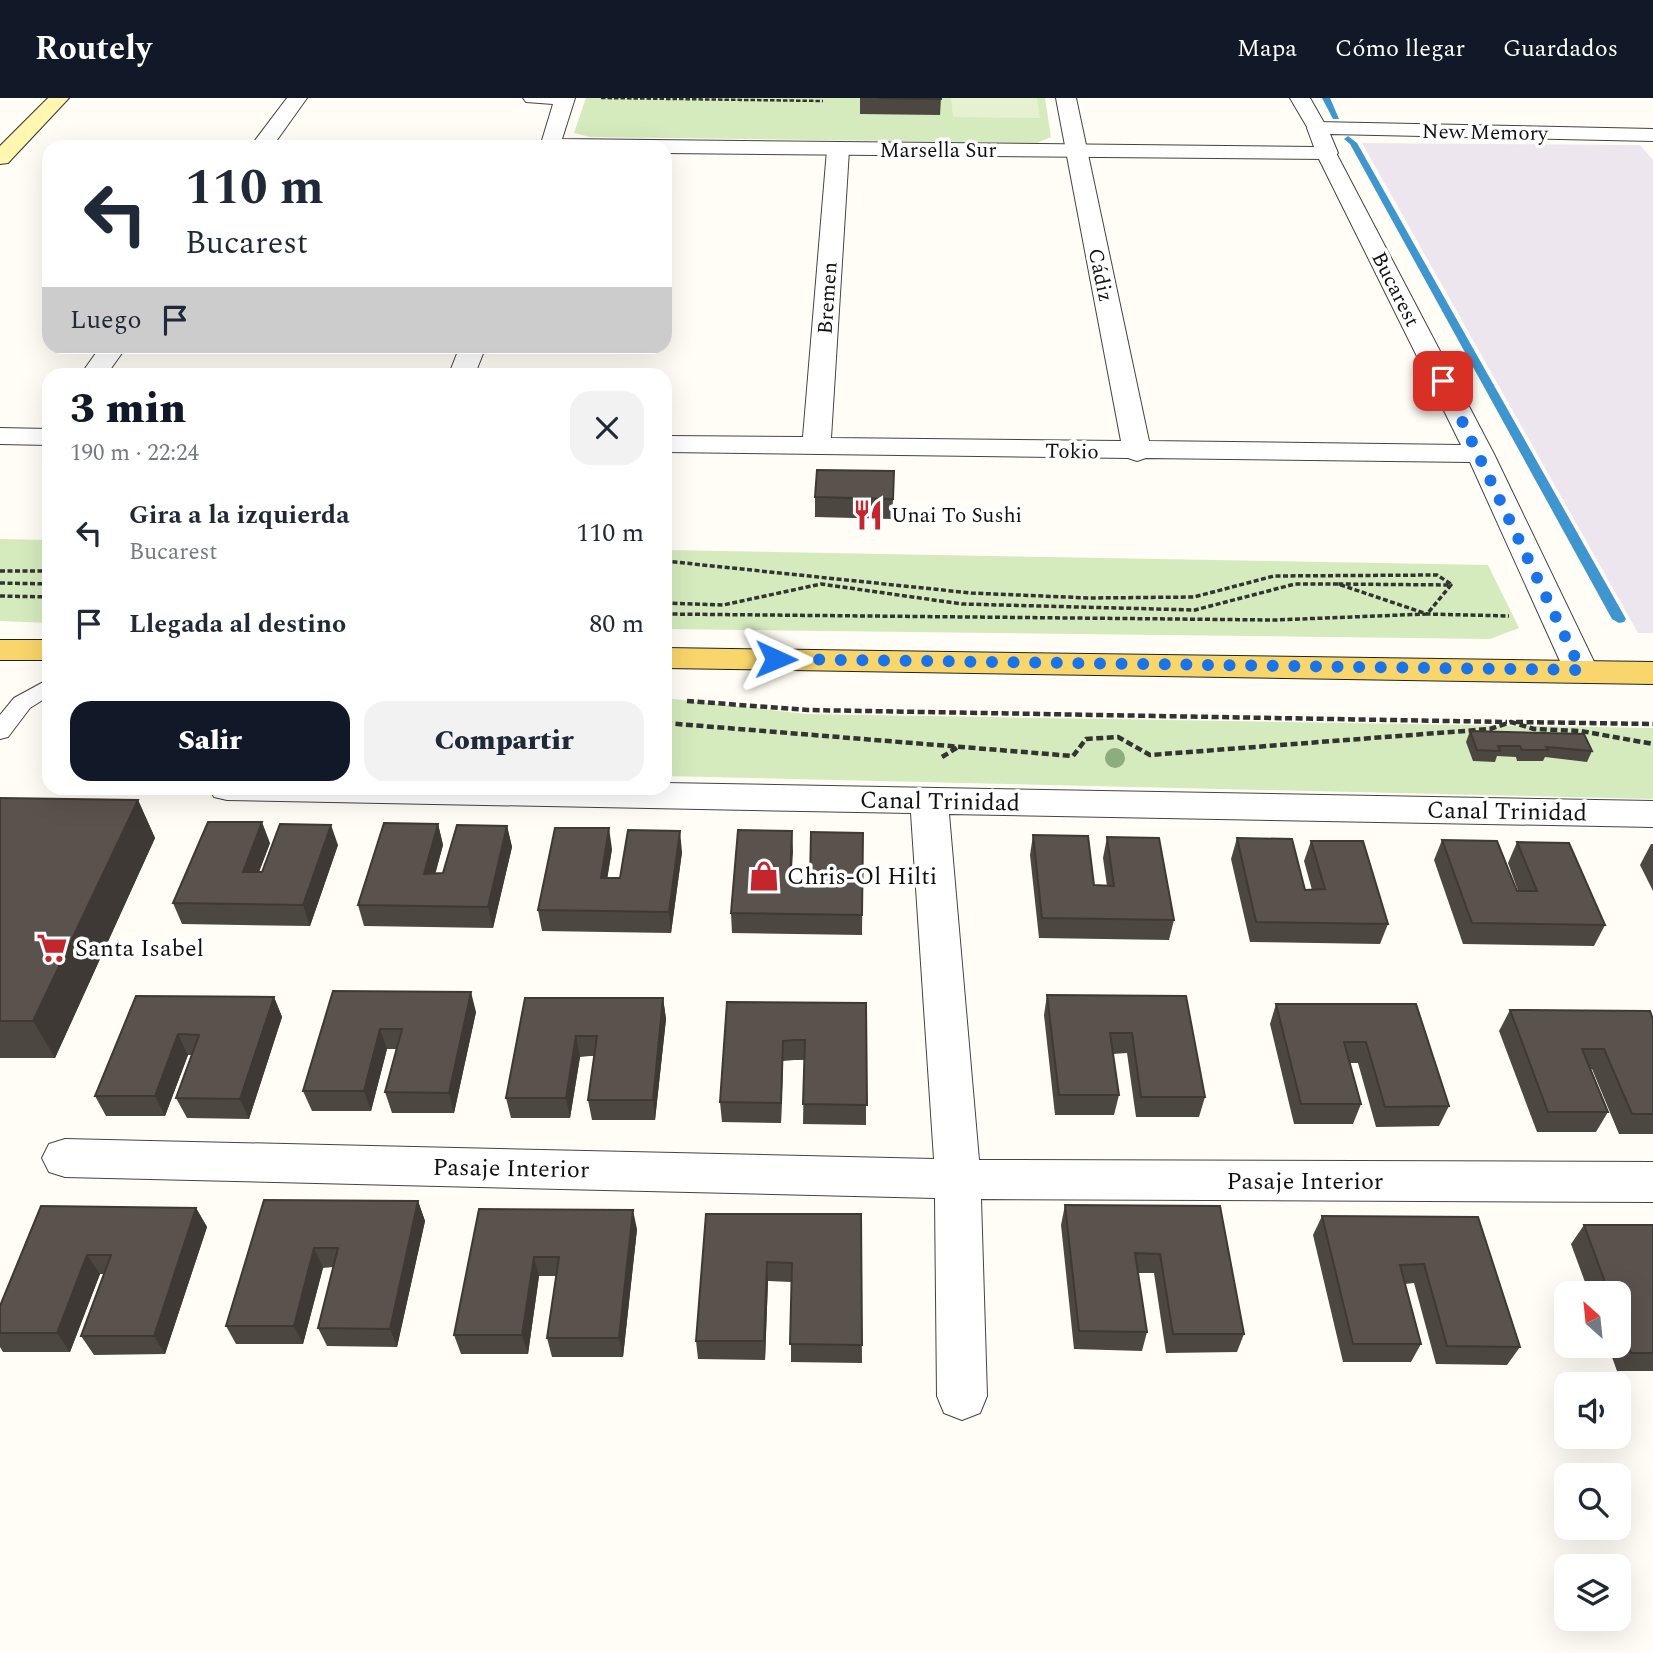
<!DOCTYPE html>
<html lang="es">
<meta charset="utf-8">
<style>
:root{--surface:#fff;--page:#f2f2f3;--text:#1f2937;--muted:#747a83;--accent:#111827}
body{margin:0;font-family:Spectral,serif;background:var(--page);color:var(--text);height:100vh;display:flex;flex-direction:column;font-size:26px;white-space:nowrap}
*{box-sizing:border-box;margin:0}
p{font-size:23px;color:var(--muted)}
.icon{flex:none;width:38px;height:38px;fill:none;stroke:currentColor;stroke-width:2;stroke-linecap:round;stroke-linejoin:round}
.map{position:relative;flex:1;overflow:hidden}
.sheet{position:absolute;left:42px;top:270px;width:630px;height:427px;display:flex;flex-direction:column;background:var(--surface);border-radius:21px;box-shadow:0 7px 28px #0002}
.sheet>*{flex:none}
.top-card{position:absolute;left:42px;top:42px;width:630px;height:214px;border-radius:21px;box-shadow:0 7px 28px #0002;background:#fff;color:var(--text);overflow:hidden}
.needle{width:46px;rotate:333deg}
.buttons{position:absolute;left:1554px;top:1183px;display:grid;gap:14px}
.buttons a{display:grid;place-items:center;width:77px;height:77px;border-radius:14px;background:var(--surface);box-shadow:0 7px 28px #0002;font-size:35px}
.pin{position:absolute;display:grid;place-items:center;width:60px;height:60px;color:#fff;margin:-30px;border-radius:14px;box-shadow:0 4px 10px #0006}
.me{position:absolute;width:77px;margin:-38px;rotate:91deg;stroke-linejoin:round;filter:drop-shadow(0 0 5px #0008)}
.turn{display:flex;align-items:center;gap:24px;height:147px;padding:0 28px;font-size:32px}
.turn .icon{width:91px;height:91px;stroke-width:2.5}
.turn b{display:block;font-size:49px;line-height:60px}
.then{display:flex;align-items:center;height:66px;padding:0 28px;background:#0003;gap:14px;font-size:26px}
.round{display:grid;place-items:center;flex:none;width:74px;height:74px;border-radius:21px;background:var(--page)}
.overview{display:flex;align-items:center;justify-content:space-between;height:119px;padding:0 28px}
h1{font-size:42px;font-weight:800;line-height:52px;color:var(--accent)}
.primary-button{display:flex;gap:14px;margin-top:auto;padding:14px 28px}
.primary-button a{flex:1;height:80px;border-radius:21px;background:var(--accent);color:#fff;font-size:28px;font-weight:800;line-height:80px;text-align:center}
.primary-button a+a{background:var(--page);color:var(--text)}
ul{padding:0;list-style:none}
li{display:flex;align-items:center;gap:21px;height:91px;padding:0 28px}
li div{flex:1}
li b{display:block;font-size:26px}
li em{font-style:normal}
header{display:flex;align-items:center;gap:42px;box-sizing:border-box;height:98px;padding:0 35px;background:var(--accent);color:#fff}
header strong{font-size:33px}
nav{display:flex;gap:38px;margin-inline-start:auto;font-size:24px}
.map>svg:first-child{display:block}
</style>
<header>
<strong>Routely</strong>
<nav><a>Mapa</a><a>Cómo llegar</a><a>Guardados</a></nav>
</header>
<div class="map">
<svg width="1653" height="1555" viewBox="0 0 1653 1555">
<rect width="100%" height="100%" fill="#fffdf5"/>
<path fill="#eee6ef" d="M1362,45L1640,47L1653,62V535H1638Z"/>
<path fill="#d5ebbd" d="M586,0H1045L1051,39L1037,45L590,39L574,35Z
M0,441L49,442V525L0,523Z
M665,452L1488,467L1519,530L1490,541L665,531Z
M665,600L806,616L1653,630V701L665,678Z"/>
<path fill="#e6f2cf" d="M951,0H1037L1040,20L953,19Z"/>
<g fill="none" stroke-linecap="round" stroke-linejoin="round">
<path fill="#3f96cf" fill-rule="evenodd" d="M1322,0H1330L1339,21H1333Z
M1348,38L1357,45L1626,521L1624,524L1619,525L1612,521L1350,46L1344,41Z"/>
<g stroke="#444" stroke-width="2">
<path id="service" d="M49,581V598L30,610L8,639L0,641V617L14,600Z"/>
</g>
<g stroke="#444" stroke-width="2">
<path id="minor" d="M287,0H307L272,49H250Z
M1056,0H1076L1149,343L1461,347L1316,55L1320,51H1334L1494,356L1598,572L1593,579L1581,583L1569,579L1564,572L1470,364L1146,360L1137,363L1128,360L665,354V338L803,339L827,52L831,48H845L849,52L831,340L1121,343Z
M1290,0H1310L1327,30L1324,34H1310Z
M101,248H127L107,276H81Z
M460,248H486L475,276H449Z
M0,330L49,331V347L0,346Z
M665,685L1653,703V729L949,716L979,1062L1653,1064V1104L981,1101L987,1298L980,1315L962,1322L944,1315L937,1298L935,1100L65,1079L49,1074L42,1060L49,1046L65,1041L934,1061L911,715L227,702L214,699L209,690H665Z"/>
</g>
<g stroke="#444" stroke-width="2">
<path id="tertiary" d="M523,0H575L562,41L1314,49L1307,30L1310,26L1317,24L1653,31V43L1330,36L1338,55L1334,59L1327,61L665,55V49H540L553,6L526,4Z"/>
</g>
<g stroke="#333" stroke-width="2">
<path id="secondary" d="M48,0H69L8,65L0,66V48Z"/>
</g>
<g stroke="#222" stroke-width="2">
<path id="primary" d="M0,542H49V562H0Z
M665,550L1653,564V586L665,570Z"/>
</g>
<path stroke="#333" stroke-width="2.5" stroke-dasharray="4.5 2" stroke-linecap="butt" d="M601,0L823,3"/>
<path stroke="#333" stroke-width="3.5" stroke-dasharray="5 2.5" stroke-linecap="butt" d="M665,463L971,495L1089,500L1194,499L1274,478L1437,477L1451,486
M0,473H49
M0,485L49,486
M0,498L49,499
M665,505L723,507L821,486L962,506L1195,512L1295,486H1338L1427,516L1509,518
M665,516L1275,522L1427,516L1451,487L1338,486"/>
<path stroke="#333" stroke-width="4.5" stroke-dasharray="7 3.5" stroke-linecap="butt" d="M687,603L808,612L1507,624
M1516,624L1653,626
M665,625L1073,658L1086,641L1118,639L1150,657L1490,631L1511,624L1534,631L1581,633L1653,646
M942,659L958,649"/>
<use href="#service" fill="#fff" fill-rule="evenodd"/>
<use href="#minor" fill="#fff" fill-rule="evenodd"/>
<use href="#tertiary" fill="#fff" fill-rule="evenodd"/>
<use href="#secondary" fill="#fff6b0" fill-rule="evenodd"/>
<use href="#primary" fill="#f9d66b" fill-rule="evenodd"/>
</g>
<circle fill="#8dad7f" cx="1115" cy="660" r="10"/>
<path fill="#4d4742" d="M860,0H941L940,17L860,16Z
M815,399L893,401L892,421L815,419Z
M1470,633L1592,653L1587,664L1545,659L1543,663H1517L1516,659L1497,658L1495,664L1473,663L1466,644Z
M0,700L138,702L155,740L55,960H0Z
M438,726L443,747L435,775H443L507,728L512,749L493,830L364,828L358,807Z
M792,733L791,782L810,783L863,735L862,837L732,835L731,815Z
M1033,737L1094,787L1107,788L1103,760L1107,739L1174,822L1169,842L1039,840L1030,757Z
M1237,740L1305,792H1312L1304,763L1311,743L1388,826L1380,846L1250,844L1231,761Z
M1442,742L1517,793H1518L1508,765L1517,744L1605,827L1594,848L1463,846L1434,762Z
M270,745L259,774H262L338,747L310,828L182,826L173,805Z
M1651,746H1653V793L1640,767Z
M612,751L607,780H620L682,754L671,835L542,833L538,812Z
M333,893L476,914L454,1015H392L385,994L396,951H387L371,1013H312L303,993Z
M1047,897L1186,898L1205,999L1199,1019H1136L1127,955L1113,956L1119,997L1114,1017H1055L1044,917Z
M136,898L274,899L282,919L249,1021L187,1020L176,1000L192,957H188L165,1018H106L95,998Z
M525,900H663L666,921L655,1022H592L588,1002L594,958H590L580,959L570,1020H511L506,1000Z
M727,904L866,905V1027L803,1026L804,962H794L783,963L781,1025L722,1024L720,1004Z
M1276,906H1416L1449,1008L1439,1028L1376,1029L1358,965H1350L1361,1006L1353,1026H1294L1270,926Z
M1510,912L1653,921V1036H1619L1592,971H1591L1608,1014L1596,1034H1537L1499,933Z
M264,1102L418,1103L425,1123L397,1249L327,1248L318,1230L333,1169L323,1170L303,1246H236L226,1228Z
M1065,1107L1220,1108L1244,1236L1237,1254L1166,1255L1154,1175H1138L1147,1234L1142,1253L1074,1251L1061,1127Z
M41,1108L196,1110L207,1129L165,1256L94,1257L81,1238L104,1176H100L70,1254H3L0,1249V1208Z
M479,1111L637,1131L623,1259H552L547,1240L557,1178H539L528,1256H461L454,1237Z
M706,1116H861L862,1265L791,1264V1184L768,1183L765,1262L698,1261L696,1243Z
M1322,1118L1478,1119L1520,1249L1507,1267L1436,1266L1414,1185L1405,1186L1421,1246L1411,1264H1343L1313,1137Z
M1584,1127H1653V1273H1617L1608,1248H1619V1195H1589L1571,1146Z"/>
<path fill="#3f3936" d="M138,702L155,740L55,960L33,923Z
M262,724L270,745L251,795L243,774Z
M438,726L443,747L430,796L424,776Z
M331,727L338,747L310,828L303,807Z
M507,728L512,749L493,830L488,809Z
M609,730L612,751L604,801L601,780Z
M680,733L682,754L671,835L669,814Z
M792,733L793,754L790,803V782Z
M471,894L476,914L454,1015L449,995Z
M274,899L282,919L249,1021L240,1001Z
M663,900L666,921L655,1022L653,1002Z
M380,931L387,951L371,1013L364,993Z
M178,936L188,957L165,1018L155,998Z
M576,938L580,959L570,1020L566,1000Z
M783,943V963L781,1025V1005Z
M418,1103L425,1123L397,1249L390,1231Z
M196,1110L207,1129L165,1256L154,1238Z
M633,1112L637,1131L623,1259L619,1240Z
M314,1150L323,1170L303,1246L294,1228Z
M87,1157L100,1176L70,1254L57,1235Z
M534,1159L539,1178L528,1256L522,1237Z
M767,1164L768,1183L765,1262L764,1243Z"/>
<path fill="#5a524d" stroke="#3f3936" stroke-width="2" d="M879,0H941V1Z
M817,372L894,373L893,401L815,399Z
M1470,633L1584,636L1592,653L1546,649L1548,652H1522L1520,648H1498L1500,653L1477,652Z
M0,700L138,702L33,923H0Z
M208,724H262L243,774H262L280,726L331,727L303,807L173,805Z
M384,725L438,726L424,776L443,775L457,727L507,728L488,809L358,807Z
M555,730H609L601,780H620L628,732L680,733L669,814L538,812Z
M738,732L792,733L790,782L810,783L811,734L863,735L862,817L731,815Z
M1033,737L1088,738L1094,787L1114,788L1107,739L1159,740L1174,822L1042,820Z
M1237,740L1292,741L1305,792L1325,791L1311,743H1363L1388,826L1256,824Z
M1442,742L1497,743L1517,793H1537L1517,744L1569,745L1605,827L1472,825Z
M333,893L471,894L449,995L385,994L402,931H380L364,993H303Z
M1047,897L1186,898L1205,999H1141L1132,935H1110L1119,997H1059Z
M136,898L274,899L240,1001L176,1000L199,937L178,936L155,998H95Z
M525,900H663L653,1002H588L597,938H576L566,1000H506Z
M727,904L866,905L867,1007L803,1006L805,942H794L783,943L781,1005L720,1004Z
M1276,906H1416L1449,1008L1385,1009L1366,944H1344L1361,1006H1301Z
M1510,912L1650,913L1653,921V1016H1632L1604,951H1582L1608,1014H1548Z
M264,1102L418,1103L390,1231L318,1230L338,1150H314L294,1228H226Z
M1065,1107L1220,1108L1244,1236H1173L1160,1156L1135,1155L1147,1234L1079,1233Z
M41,1108L196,1110L154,1238H81L111,1157H87L57,1235H0V1208Z
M479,1111L633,1112L619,1240H547L559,1159H534L522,1237H454Z
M706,1116H861L862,1247L790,1246L792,1165L767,1164L764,1243H696Z
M1322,1118L1478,1119L1520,1249L1447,1248L1424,1166L1400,1167L1421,1246H1353Z
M1584,1127H1653V1255H1631L1619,1221V1195H1609Z"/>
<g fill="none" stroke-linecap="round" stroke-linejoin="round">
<path stroke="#1a73e8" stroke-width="12" stroke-dasharray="0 21.6" d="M776,561L1581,572L1443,283"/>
</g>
<defs>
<g id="restaurant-bare" transform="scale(2.415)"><path d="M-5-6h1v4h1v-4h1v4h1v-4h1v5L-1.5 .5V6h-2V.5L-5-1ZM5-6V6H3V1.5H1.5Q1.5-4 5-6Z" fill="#c4262e" stroke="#fff" stroke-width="2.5" paint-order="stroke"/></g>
<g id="shop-bare" transform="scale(2.415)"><path d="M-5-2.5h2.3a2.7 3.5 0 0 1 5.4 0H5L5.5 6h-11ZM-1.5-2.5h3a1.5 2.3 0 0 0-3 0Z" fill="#c4262e" stroke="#fff" stroke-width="2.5" paint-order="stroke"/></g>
<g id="supermarket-bare" transform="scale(2.415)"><path d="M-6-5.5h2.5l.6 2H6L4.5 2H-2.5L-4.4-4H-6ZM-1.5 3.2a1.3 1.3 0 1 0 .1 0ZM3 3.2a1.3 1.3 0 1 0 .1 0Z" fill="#c4262e" stroke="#fff" stroke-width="2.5" paint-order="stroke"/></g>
</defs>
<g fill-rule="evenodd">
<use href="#restaurant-bare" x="868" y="417"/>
<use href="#shop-bare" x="764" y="778"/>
<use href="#supermarket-bare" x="52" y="850"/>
</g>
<g text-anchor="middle" stroke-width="7" stroke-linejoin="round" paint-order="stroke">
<g font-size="21" fill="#111" stroke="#fff">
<text transform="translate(1485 34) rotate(1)" y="7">New Memory</text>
<text x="938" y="59">Marsella Sur</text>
<text transform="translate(1101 177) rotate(78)" y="7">Cádiz</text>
<text transform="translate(1396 191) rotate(63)" y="7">Bucarest</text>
<text transform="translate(827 200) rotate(-86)" y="7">Bremen</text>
<text transform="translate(1072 353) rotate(1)" y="7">Tokio</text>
</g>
<g font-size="21" fill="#111" stroke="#fff" text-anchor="start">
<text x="891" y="424">Unai To Sushi</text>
</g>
<g font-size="24" fill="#111" stroke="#fff">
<text transform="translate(940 703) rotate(1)" y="8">Canal Trinidad</text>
<text transform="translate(1507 713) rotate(1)" y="8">Canal Trinidad</text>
<text transform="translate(511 1070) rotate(1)" y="8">Pasaje Interior</text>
<text x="1305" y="1091">Pasaje Interior</text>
</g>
<g font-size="24" fill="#111" stroke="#fff" text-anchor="start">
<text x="787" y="786">Chris-Ol Hilti</text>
<text x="75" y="858">Santa Isabel</text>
</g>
</g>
</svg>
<div class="buttons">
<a><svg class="needle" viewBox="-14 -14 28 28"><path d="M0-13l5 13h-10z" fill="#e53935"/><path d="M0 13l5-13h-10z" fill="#747a83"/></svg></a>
<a><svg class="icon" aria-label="sound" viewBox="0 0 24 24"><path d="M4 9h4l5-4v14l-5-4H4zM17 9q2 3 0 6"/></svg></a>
<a><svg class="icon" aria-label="search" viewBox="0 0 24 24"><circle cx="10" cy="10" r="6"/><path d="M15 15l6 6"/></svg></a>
<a><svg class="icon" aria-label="layers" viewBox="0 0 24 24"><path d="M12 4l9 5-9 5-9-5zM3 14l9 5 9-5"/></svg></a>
</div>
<div class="pin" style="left:1443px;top:283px;background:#d93025"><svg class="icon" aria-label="arrive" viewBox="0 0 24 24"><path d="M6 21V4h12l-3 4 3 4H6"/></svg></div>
<svg class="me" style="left:776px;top:561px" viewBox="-20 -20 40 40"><path d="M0-17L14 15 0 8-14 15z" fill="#1a73e8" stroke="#fff" stroke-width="4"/></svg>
<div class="top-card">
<div class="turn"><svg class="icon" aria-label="left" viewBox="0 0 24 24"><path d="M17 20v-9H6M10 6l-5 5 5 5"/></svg><div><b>110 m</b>Bucarest</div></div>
<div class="then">Luego<svg class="icon" aria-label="arrive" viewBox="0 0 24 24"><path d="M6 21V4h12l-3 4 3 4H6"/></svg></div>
</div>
<section class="sheet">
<div class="overview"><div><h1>3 min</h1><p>190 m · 22:24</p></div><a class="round"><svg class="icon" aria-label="close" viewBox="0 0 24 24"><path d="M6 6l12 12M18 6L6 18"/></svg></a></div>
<ul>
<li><svg class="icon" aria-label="left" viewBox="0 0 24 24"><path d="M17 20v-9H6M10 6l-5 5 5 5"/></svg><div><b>Gira a la izquierda</b><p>Bucarest</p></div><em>110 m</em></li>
<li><svg class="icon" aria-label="arrive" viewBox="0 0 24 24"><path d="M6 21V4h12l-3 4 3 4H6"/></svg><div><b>Llegada al destino</b></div><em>80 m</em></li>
</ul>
<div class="primary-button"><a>Salir</a><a>Compartir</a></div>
</section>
</div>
